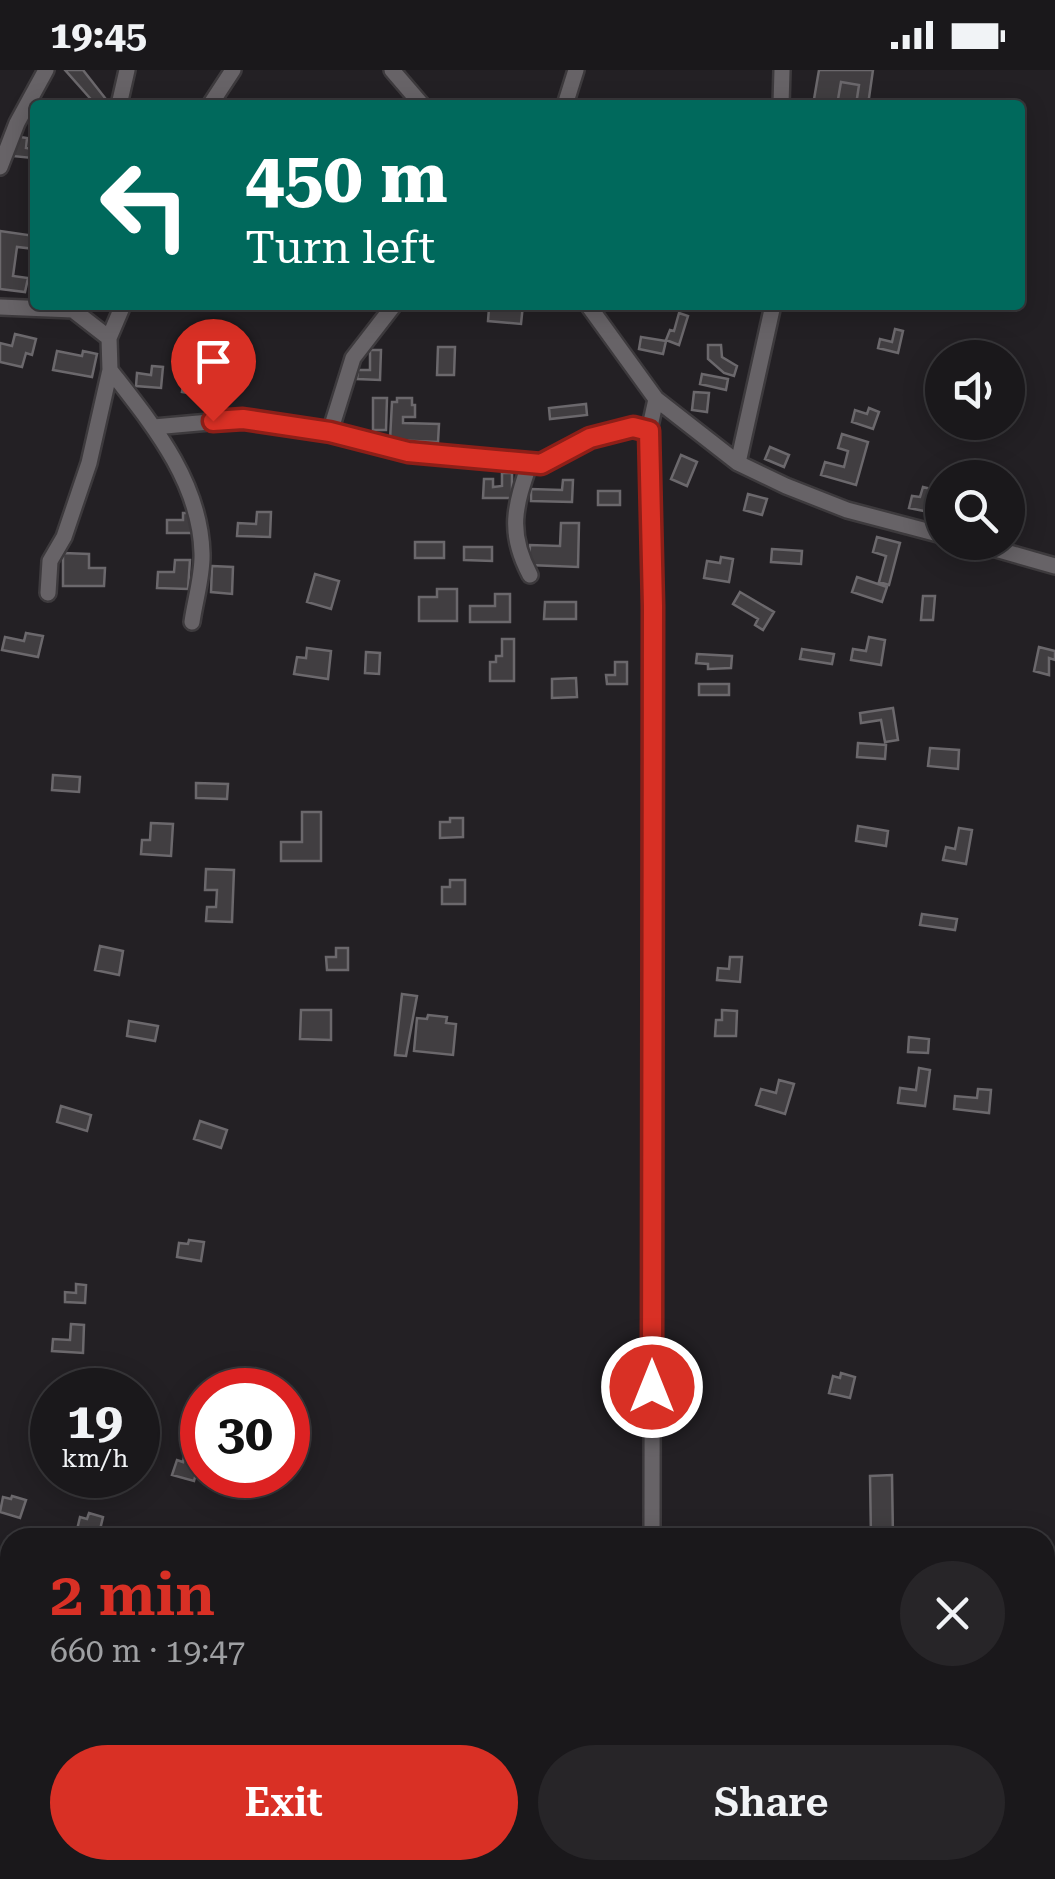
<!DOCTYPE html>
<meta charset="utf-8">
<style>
:root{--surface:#1a181b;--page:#272528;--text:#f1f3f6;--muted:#9fa0a3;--line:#38373a;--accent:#d93025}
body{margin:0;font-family:"Roboto Serif",serif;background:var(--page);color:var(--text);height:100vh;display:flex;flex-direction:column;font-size:38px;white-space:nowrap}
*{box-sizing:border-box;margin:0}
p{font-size:32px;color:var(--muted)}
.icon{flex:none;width:55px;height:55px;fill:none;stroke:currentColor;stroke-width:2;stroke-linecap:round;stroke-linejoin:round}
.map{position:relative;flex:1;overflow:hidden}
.side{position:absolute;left:0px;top:1458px;width:1055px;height:352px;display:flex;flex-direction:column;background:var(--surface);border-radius:30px 30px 0 0;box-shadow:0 5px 25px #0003,0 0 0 2px var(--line)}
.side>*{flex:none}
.guide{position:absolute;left:30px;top:30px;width:995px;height:210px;border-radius:10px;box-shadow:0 5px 25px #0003,0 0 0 2px var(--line);background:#00695c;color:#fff;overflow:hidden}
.fabs{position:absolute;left:925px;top:270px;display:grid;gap:20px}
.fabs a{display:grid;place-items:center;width:100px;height:100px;border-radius:50%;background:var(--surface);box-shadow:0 5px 25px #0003,0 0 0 2px var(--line);font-size:50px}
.speed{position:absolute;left:30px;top:1298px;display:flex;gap:20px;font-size:50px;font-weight:700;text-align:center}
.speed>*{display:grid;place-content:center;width:130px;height:130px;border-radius:50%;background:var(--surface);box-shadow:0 5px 25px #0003,0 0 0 2px var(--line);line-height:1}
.speed small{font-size:25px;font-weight:400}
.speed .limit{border:15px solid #d22;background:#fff;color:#111}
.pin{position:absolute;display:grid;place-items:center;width:85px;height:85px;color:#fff;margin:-102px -42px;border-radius:50% 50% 50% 0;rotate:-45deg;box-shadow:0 0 10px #0007}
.pin .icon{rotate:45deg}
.me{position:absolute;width:110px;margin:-55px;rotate:0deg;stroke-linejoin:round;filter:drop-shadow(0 0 8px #0008)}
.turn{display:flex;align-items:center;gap:35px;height:210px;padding:0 50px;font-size:45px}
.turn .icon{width:130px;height:130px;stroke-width:2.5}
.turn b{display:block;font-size:70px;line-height:85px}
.round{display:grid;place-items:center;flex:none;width:105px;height:105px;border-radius:52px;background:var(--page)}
.overview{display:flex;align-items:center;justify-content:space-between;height:170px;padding:0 50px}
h1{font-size:60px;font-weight:600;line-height:75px;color:var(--accent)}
.button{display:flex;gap:20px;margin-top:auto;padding:20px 50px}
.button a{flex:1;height:115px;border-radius:60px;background:var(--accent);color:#fff;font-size:40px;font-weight:600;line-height:115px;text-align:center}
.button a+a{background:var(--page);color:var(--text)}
.status{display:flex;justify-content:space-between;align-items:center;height:70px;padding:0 50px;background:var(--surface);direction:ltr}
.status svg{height:28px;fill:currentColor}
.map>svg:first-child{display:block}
</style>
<div class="status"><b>19:45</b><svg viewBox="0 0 49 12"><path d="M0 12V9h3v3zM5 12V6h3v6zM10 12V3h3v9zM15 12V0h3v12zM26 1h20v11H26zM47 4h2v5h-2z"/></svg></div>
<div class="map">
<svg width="1055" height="1809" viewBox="0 0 1055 1809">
<rect width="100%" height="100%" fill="#232024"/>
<path fill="#413e41" stroke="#6b686c" stroke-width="2.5" d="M65,0H83L109,33L96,35Z
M819,0H873L868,35H856L859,15L841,12L837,35H813Z
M841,12L859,15L856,35H837Z
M14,66L27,68L26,78L33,79L32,88L12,86Z
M0,161L35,166V179L17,177L13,206L28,208L25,222L0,219Z
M510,235H523L521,254L488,251L489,238L510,239Z
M679,243L688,246L679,275L666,270L670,260L674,261Z
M895,259L903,261L898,283L878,278L880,269L892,272Z
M15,264L36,269L32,285L26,283L22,297L0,292V273L12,276Z
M641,267L666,271L663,284L639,279Z
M708,275H721L722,287L737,296L734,306L724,303L708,289Z
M438,277H455L454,305H437Z
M370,280H381L380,310L357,309L358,300H370Z
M57,281L82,286L83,281L97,284L92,307L53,300Z
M152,296L163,297L161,318L136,316L137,303L151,305Z
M212,296L228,299L223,329L182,322L185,304L210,308Z
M702,304L728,309L726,320L700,314Z
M694,322L709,323L707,342L692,340Z
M373,328H387L386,360H373Z
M397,328H412V335H415V347H403V353L439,354L438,372L390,370L392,332H397Z
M586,334L587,345L550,349L549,338Z
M869,338L879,342L873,359L852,352L855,340L867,344Z
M842,364L868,372L856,415L821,405L825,392L844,397L848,381L838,378Z
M770,377L789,385L784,397L765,389Z
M681,385L697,392L687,416L671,409Z
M502,403H512V428H483L484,409H493V417L502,416Z
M563,410H573L572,432L531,431V419L562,420Z
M923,417L935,420L929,442L909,438L912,426L920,427Z
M598,421H620V435H598Z
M748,424L767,429L762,445L744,440Z
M257,442H271L270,467L237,466L238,453L256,454Z
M183,443H192L193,463H167V450H183Z
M561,453H579L578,497L529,495L530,475L560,476Z
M877,467L900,473L889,515L879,512L886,486L873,482Z
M415,472H444V488H415Z
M464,477H492V491L464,490Z
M772,479L802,481L801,494L771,492Z
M63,483L89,484V498H105L104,516H63Z
M721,487L733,489L729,512L704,508L707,491L720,493Z
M175,490H190L188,519L157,518L158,502H174Z
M212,496L233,497L232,524L211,522Z
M315,504L339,511L331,539L307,532Z
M857,507L887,517L882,532L852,522Z
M437,519H457V551H419V527H437Z
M740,522L774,542L763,560L755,555L758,549L733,534Z
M495,524H510V552H470V536H495Z
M923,526H935L933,550H921Z
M545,532H576V549H544Z
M26,563L43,566L38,587L2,580L5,567L24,571Z
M869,567L885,570L881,595L851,590L853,579L866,581Z
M502,569H514V611H490V592H496V586H502Z
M1039,577L1055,581V590L1049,588V605L1034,601Z
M307,578L331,581L328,609L294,604L297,587L306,588Z
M802,579L834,584L832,594L800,589Z
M366,582L380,583L379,604L365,603Z
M697,584L732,586L731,598L708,599V594L696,593Z
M615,592H627V614H607L606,605H615Z
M576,608L577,627L552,628V609Z
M699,614H729V625H699Z
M893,638L898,670L885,672L881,650L861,653L860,643Z
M858,673L886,675L885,689L857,687Z
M930,678L959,680L958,699L928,696Z
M53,705L80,707L79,722L52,720Z
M196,713L228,714L227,729L196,728Z
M302,742H321V791H281V772H302Z
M450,748H463V767L440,768V752H450Z
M151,753L173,754L171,786L141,784L142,770H150Z
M858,756L888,761L886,776L856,771Z
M959,758L972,760L966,794L943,790L946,777L955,779Z
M206,799L234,800L232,852L206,851L207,837H216L217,820H205Z
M450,810H465V834H442V817H450Z
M922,844L957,849L955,860L920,855Z
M100,876L123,881L119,905L95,900Z
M336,878H348V900H327L326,887H336Z
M730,887H742L740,912L717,910L718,898L729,899Z
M402,924L417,926L406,986L395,985Z
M301,940H331V970L300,969Z
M722,940L737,941L736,966H715L716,950H722Z
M428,945L447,947L446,953L456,954L453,985L414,981L417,948L427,949Z
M129,951L158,956L155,971L127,966Z
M909,967L929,969L928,983L908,982Z
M919,998L930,1000L925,1036L898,1033L900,1018L916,1020Z
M779,1010L794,1014L785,1044L756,1035L761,1019L776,1023Z
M978,1019L991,1020L989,1043L954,1039L955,1026L977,1028Z
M61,1036L91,1045L87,1061L57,1052Z
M200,1051L227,1060L221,1078L194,1069Z
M189,1170L204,1172L201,1191L177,1187L179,1173L188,1174Z
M76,1214L86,1215L85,1233L65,1232V1222L76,1223Z
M71,1254L84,1255L83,1283L52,1281L53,1269L70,1270Z
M841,1303L855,1307L850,1328L829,1323L833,1306L840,1308Z
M184,1387L199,1392L194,1411L172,1405L177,1390L183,1392Z
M892,1405L893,1468H871L870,1406Z
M12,1426L26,1430L20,1448L0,1442L3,1427L11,1429Z
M89,1443L103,1447L98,1468L76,1464L80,1447L87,1449Z"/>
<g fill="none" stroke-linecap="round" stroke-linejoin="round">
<g stroke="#3d3a3d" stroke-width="20">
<path id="minor" d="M392,0L422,35
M119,35L127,0
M210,35L233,0
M565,35L576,0
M781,35L782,0
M0,97L17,53L46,0
M588,235L656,329L738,393L786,416L847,440L942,465
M0,237L73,240L109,268L110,300L89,393L64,467L50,491L48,523
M109,268L123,235
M110,300C152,354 200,411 202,483C203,505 195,530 192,552
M154,357L243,349L330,362L408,382L541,394L590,368L633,357L649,361
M330,362L353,288L394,235
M530,392C515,436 507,462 530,505
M738,393L773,235
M971,472L1055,496
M652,1468L653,537L649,361L656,329
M653,1800V1809"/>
</g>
<use href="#minor" stroke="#676367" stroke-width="15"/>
</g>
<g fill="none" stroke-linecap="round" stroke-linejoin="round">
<g stroke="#8d1f18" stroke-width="25">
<path id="route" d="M213,351L243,349L330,362L408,382L541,394L590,368L633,357L649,361L653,536L652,1317"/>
</g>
<use href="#route" stroke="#d93025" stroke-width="18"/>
</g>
</svg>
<div class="fabs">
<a><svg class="icon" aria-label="sound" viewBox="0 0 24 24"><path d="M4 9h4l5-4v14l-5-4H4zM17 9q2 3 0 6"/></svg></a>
<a><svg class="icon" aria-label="search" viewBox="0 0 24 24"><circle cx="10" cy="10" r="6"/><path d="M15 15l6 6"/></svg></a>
</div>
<div class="speed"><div>19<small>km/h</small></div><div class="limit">30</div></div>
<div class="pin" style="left:213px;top:351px;background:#d93025"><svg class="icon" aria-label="arrive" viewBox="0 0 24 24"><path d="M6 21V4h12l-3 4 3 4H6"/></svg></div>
<svg class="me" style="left:652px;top:1317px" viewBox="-20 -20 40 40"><circle r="17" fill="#d93025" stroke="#fff" stroke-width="3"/><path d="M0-11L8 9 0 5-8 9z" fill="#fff"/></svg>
<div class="guide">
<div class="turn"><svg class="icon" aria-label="left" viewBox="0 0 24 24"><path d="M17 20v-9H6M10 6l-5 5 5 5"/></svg><div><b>450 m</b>Turn left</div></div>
</div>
<section class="side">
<div class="overview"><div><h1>2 min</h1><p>660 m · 19:47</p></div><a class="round"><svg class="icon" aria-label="close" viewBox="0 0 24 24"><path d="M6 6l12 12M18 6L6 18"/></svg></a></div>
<div class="button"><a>Exit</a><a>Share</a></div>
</section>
</div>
